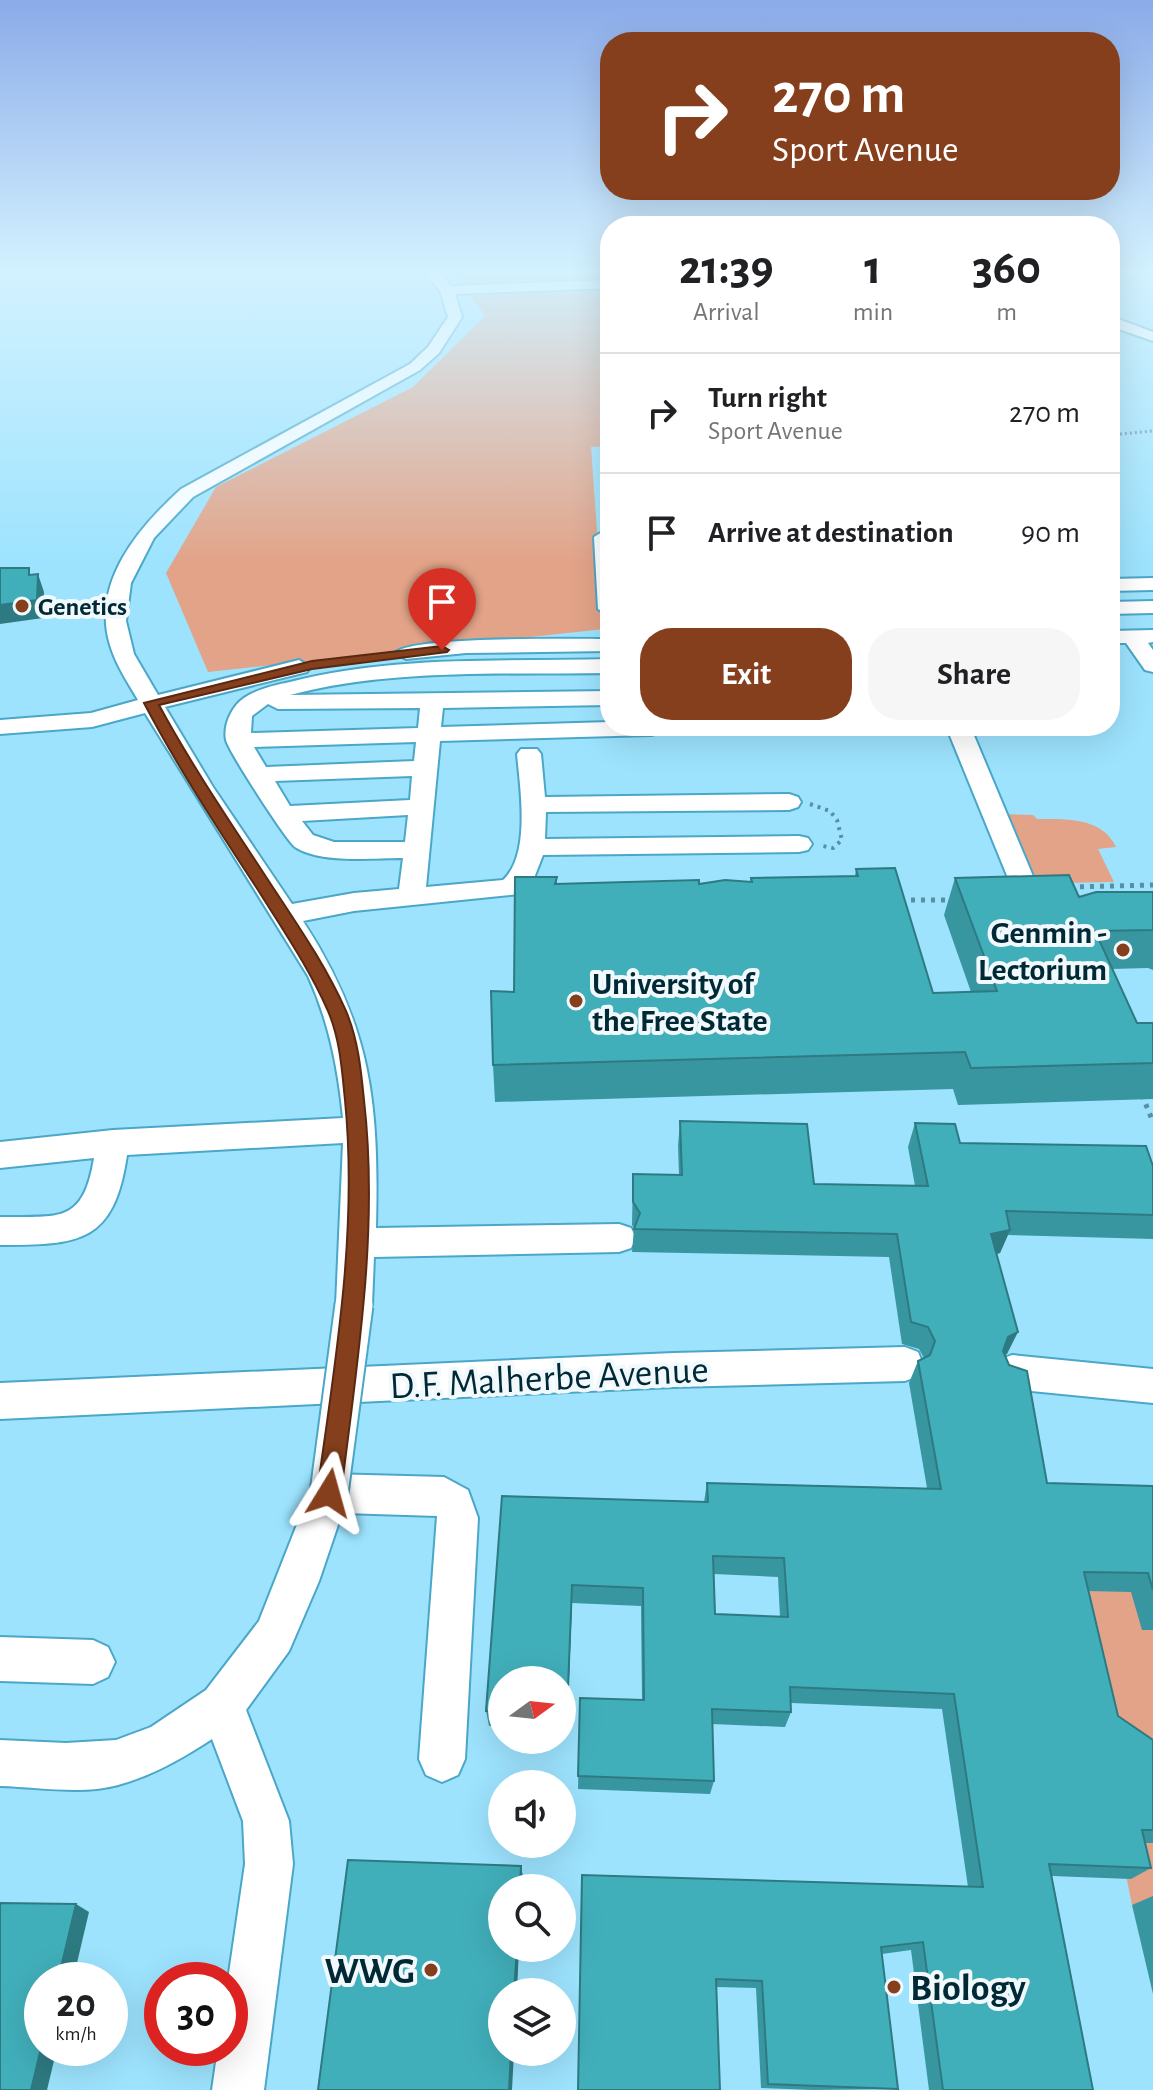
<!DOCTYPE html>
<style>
:root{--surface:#fff;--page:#f6f6f6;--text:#202124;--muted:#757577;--line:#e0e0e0;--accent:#863f1c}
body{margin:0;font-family:"Alegreya Sans",sans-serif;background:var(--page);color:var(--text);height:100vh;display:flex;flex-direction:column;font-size:30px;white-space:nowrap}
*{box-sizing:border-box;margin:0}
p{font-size:26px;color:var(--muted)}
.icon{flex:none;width:44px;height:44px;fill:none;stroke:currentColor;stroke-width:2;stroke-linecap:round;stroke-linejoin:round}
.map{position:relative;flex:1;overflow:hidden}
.drawer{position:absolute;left:600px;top:216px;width:520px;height:520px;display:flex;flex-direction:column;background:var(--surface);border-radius:32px;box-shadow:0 8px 32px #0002}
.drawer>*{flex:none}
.hud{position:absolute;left:600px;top:32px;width:520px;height:168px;border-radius:32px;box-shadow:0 8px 32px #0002;background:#863f1c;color:#fff;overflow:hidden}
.needle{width:52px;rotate:75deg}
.tools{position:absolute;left:488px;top:1666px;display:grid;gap:16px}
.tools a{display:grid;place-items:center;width:88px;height:88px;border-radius:50%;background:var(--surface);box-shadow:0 8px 32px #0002;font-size:40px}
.speed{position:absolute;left:24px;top:1962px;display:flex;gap:16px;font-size:40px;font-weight:700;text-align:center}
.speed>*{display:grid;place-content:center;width:104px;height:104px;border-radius:50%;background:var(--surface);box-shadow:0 8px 32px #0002;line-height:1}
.speed small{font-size:20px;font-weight:400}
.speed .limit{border:12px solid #d22;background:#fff;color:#111}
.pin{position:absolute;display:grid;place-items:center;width:68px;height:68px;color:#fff;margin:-82px -34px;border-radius:50% 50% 50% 0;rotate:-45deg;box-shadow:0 0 8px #0007}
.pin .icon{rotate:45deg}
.me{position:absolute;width:88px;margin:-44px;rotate:8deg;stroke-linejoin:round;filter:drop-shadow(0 0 6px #0008)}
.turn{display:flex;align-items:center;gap:28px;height:168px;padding:0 40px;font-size:36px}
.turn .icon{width:104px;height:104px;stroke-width:2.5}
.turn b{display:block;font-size:56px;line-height:68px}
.eta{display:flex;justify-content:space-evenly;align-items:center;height:136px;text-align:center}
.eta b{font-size:48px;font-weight:700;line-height:56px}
.action{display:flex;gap:16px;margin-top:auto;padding:16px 40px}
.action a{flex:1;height:92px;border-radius:32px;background:var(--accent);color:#fff;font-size:32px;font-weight:700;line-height:92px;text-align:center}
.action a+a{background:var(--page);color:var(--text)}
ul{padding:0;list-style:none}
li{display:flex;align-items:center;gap:24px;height:120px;padding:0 40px;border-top:2px solid var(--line)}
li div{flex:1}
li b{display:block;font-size:30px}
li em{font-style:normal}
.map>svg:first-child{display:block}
</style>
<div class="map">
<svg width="1153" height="2090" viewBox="0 0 1153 2090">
<rect width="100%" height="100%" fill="#9de3fe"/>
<path fill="#e2a388" d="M455,272H610V446L591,447L604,629L208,672L166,573L216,487L413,387L485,316Z
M1001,814L1033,815L1037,819C1066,819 1102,817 1116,847L1098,849L1114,882C1029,883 1037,892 1001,814Z
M1068,1585L1140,1589L1153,1622V1906L1132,1905Z"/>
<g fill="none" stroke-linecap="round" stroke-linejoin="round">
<g stroke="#4aa7c7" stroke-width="4">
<path id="minor" d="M425,272H439L451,286L610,280V288L455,294L462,317L439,353L420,370L193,497L154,538L131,583L126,621L134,654L158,695L299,660L310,667L307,672L165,707L213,787L292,904L354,893L399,889L403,858C373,858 321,864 295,847C286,840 229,752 226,740C223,725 232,706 244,698C257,689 275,685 290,682C393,655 504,662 610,659V673C504,675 393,668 290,695L610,691V705L443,708L441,727L610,722V726L663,728L659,733L651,735L440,741L426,887L503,880C531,855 520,788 517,754L521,749H537L541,754L545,797L789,794L798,797L801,802L798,807L789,810L546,812L545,839L799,836L808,838L812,844L808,850L799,852L543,855L534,878L519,894L354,911L303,921C372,1027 379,1104 376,1228L619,1224L631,1228L636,1238L631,1248L619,1252L374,1257L372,1305L367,1316L354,1321L341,1316L336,1305L343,1143L127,1155C114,1243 80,1245 0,1245V1217C59,1216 83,1225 94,1158L0,1168V1142L113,1130L343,1118C338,1068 329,1022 308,976L145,713L92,727L0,734V720L91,713L138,700C128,683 116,665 110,645C91,583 138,528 181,489L410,364L428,347L448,317L440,291ZM268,704L278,709L420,708L418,728L251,733L252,716ZM416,742L414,761L266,767L254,747ZM412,776L410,800L290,806L275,781ZM408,815L405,842H334L313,835L302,821Z
M1110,316L1153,332V341L1110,326Z
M604,531L610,533L608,615L598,609L594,537Z
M1153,578V590L1110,591V579Z
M1153,601V613L1110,614V602Z
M1153,630V642L1148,643L1153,650V672L1145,670L1126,643H1110V631Z
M610,639V651L466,653L406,659L395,653C409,636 579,639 610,639Z
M946,726H970L1043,900L1040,906L1030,909L1020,906L1017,900Z
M905,1347L918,1352L923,1364L918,1376L905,1381L673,1387L0,1419V1383L673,1353Z
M1012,1355L1153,1369V1403L1012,1389L999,1384L994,1372L999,1360Z
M329,1474L444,1477L468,1490L478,1518L465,1759L458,1775L442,1782L426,1775L419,1759L437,1516L342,1513L319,1581L289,1651L246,1710L289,1821L293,1864L264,2090H212L218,2048H230L228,1980L245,1864L243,1821L212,1739C183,1758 152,1776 118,1785C82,1795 37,1787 0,1786V1740L66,1743L116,1740L151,1727L206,1690L259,1621L315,1479Z
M0,1637L93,1640L108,1647L115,1662L108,1677L93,1684L0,1681Z"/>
</g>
<path stroke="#5790a5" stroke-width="3" stroke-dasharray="2 3" stroke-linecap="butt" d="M1110,435L1153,431"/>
<path stroke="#5790a5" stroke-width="4" stroke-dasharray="3 5" stroke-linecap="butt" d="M810,804L830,811L837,820L842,840L833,848L823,846"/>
<path stroke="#5790a5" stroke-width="5" stroke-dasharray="4 6" stroke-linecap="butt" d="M1070,887L1153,885
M901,900H955
M1142,1095L1153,1122"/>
<use href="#minor" fill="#fff" fill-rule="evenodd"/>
<g stroke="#4aa7c7" stroke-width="41" stroke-linecap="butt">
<path id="minor-bridge" d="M329,1493L354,1305"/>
</g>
<use href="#minor-bridge" stroke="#fff" stroke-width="37"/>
</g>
<path fill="#3896a0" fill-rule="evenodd" d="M856,869L933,993L971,992L944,915L955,878L1079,897L1153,892V970L1148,968L1112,969L1137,1023H1153V1099L958,1105L953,1089L495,1102L493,1065L514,992L557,877V884H699L750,882L751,878L855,876Z
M680,1121L814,1184L915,1186L908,1147L915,1123L960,1143L1153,1166V1239L1008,1235L1000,1253L996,1254L1007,1354L1004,1355L1047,1483L1153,1486V1630H1142L1131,1592L1088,1591L1118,1716L1153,1740V1843H1145L1151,1868L1131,1879L1052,1876L1093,2090H929L911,1950L882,1954L898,2089L813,2090L761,2088L756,1988L716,1987L582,1875L968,1887L942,1709L791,1703V1712L785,1727L712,1724L714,1781L710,1794L578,1789L580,1698L642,1700L641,1606L572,1603L567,1729L562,1728V1680H502V1726H489L486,1711L502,1496L704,1502L707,1483L927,1488L909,1383L918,1361L924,1358L919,1349L902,1344L889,1257L632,1252L634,1228L632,1225L633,1174L679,1175L678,1146ZM714,1574L778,1577L780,1617L715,1614Z
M1153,1896V1994L1132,1905Z"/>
<path fill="#2e7a82" d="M38,574L44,592L43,618L0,624V605Z
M1010,1230L1000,1253L980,1258L991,1234Z
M1018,1332L1007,1354L996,1359L1008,1337Z
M572,1585V1603L567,1729V1714Z
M521,1866L523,1877L522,1888H520Z
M76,1904L89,1912L73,1980H58Z
M517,1948H519L517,1992H514Z
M42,2044V2048H57L47,2090H31Z
M511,2052H514L512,2090H509Z"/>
<path fill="#41afba" stroke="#2e7a82" stroke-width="2" fill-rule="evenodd" d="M0,568H29V575L38,574L37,600L0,605Z
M895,868L933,993L997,991L955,878L1069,875L1079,897L1096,892H1153V930L1095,931L1137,1023H1153V1063L971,1068L965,1052L493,1065L491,991L514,992L515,877H557L555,884L699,880V884L725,880L752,882L751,878L858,876L856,869Z
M680,1121L807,1124L814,1184L928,1186L915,1123L955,1124L960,1143L1146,1146L1153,1166V1215L1006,1211L1010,1230L991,1234L1018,1332L1008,1337L1003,1351L1009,1365L1027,1371L1047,1483L1153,1486V1590L1148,1573L1084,1572L1118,1716L1153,1740V1830H1142L1151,1868L1049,1864L1093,2090H943L923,1942L881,1947L898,2089L768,2084L762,1981L716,1979L720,2090H578L582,1875L983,1887L954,1694L790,1687L791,1712L712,1709L714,1781L578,1776L580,1698L644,1700L643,1588L572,1585L567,1714H562V1680H502V1711H486L502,1496L708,1502L707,1483L941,1489L918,1361L930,1355L935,1341L928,1327L911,1322L897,1234L634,1229L640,1213L633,1202V1174L682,1175ZM713,1556L784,1558L788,1617L715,1614Z
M348,1860L521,1866L520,1888H502V1948H517L514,1992H502V2052H511L509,2090H318Z
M0,1903L76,1904L58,1980H42V2044L31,2090H0Z"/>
<linearGradient id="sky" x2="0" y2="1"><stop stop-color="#8babe9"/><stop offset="0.48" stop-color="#d3f2ff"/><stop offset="1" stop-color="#d3f2ff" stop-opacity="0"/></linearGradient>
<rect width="1153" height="564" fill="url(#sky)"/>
<path fill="#863f1c" stroke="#572912" stroke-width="2" d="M442,646L449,650L447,652L312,669L159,705C193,768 233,826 272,886C299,927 326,966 346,1011C358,1039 361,1070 364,1100C379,1231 357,1363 341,1493L337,1502L329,1505L320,1502L317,1493C335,1363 358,1232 345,1100C342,1070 340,1039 328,1011C309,968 283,930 258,890C218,829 178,768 144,703L312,661Z"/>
<g fill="#863f1c" stroke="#f1f9fd" stroke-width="3">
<circle cx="22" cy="606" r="8"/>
<circle cx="1123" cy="950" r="8"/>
<circle cx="576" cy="1001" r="8"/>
<circle cx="431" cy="1970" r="8"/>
<circle cx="894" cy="1987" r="8"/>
</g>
<g text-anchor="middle" stroke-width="8" stroke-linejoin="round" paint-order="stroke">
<g font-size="26" font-weight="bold" fill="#002936" stroke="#f1f9fd" text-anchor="start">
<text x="38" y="615">Genetics</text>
</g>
<g font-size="32" font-weight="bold" fill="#002936" stroke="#f1f9fd" text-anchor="end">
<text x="1107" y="943">Genmin -<tspan x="1107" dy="37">Lectorium</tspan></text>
<text x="592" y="994" text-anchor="start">University of<tspan x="592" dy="37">the Free State</tspan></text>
</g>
<g font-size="38" fill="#002936" stroke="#f1f9fd">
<text transform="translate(549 1377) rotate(-3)" y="13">D.F. Malherbe Avenue</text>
</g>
<g font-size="38" font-weight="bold" fill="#002936" stroke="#f1f9fd" text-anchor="end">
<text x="415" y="1983">WWG</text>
<text x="910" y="2000" text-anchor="start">Biology</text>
</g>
</g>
</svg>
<div class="tools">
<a><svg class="needle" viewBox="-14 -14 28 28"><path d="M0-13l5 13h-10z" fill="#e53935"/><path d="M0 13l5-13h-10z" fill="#757577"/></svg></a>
<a><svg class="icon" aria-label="sound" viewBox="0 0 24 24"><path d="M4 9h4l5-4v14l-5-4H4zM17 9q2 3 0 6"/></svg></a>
<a><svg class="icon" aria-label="search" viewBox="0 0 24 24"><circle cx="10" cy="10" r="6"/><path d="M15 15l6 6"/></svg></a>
<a><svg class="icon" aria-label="layers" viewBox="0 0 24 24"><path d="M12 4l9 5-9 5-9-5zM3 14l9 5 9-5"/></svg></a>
</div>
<div class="speed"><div>20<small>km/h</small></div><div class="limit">30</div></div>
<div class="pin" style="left:442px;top:650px;background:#d93025"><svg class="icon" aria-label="arrive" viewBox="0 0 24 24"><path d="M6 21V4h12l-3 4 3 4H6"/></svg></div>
<svg class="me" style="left:329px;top:1493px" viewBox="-20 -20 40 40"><path d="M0-17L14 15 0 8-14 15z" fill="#863f1c" stroke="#fff" stroke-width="4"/></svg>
<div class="hud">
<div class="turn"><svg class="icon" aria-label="right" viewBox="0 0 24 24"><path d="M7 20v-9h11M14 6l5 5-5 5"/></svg><div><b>270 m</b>Sport Avenue</div></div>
</div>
<section class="drawer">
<div class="eta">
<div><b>21:39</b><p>Arrival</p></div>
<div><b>1</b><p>min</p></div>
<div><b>360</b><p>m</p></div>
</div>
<ul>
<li><svg class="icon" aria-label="right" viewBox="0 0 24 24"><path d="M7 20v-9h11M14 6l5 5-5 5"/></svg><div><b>Turn right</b><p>Sport Avenue</p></div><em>270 m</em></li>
<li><svg class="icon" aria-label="arrive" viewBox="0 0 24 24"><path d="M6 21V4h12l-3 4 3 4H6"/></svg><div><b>Arrive at destination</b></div><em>90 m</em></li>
</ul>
<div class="action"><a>Exit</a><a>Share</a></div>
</section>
</div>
